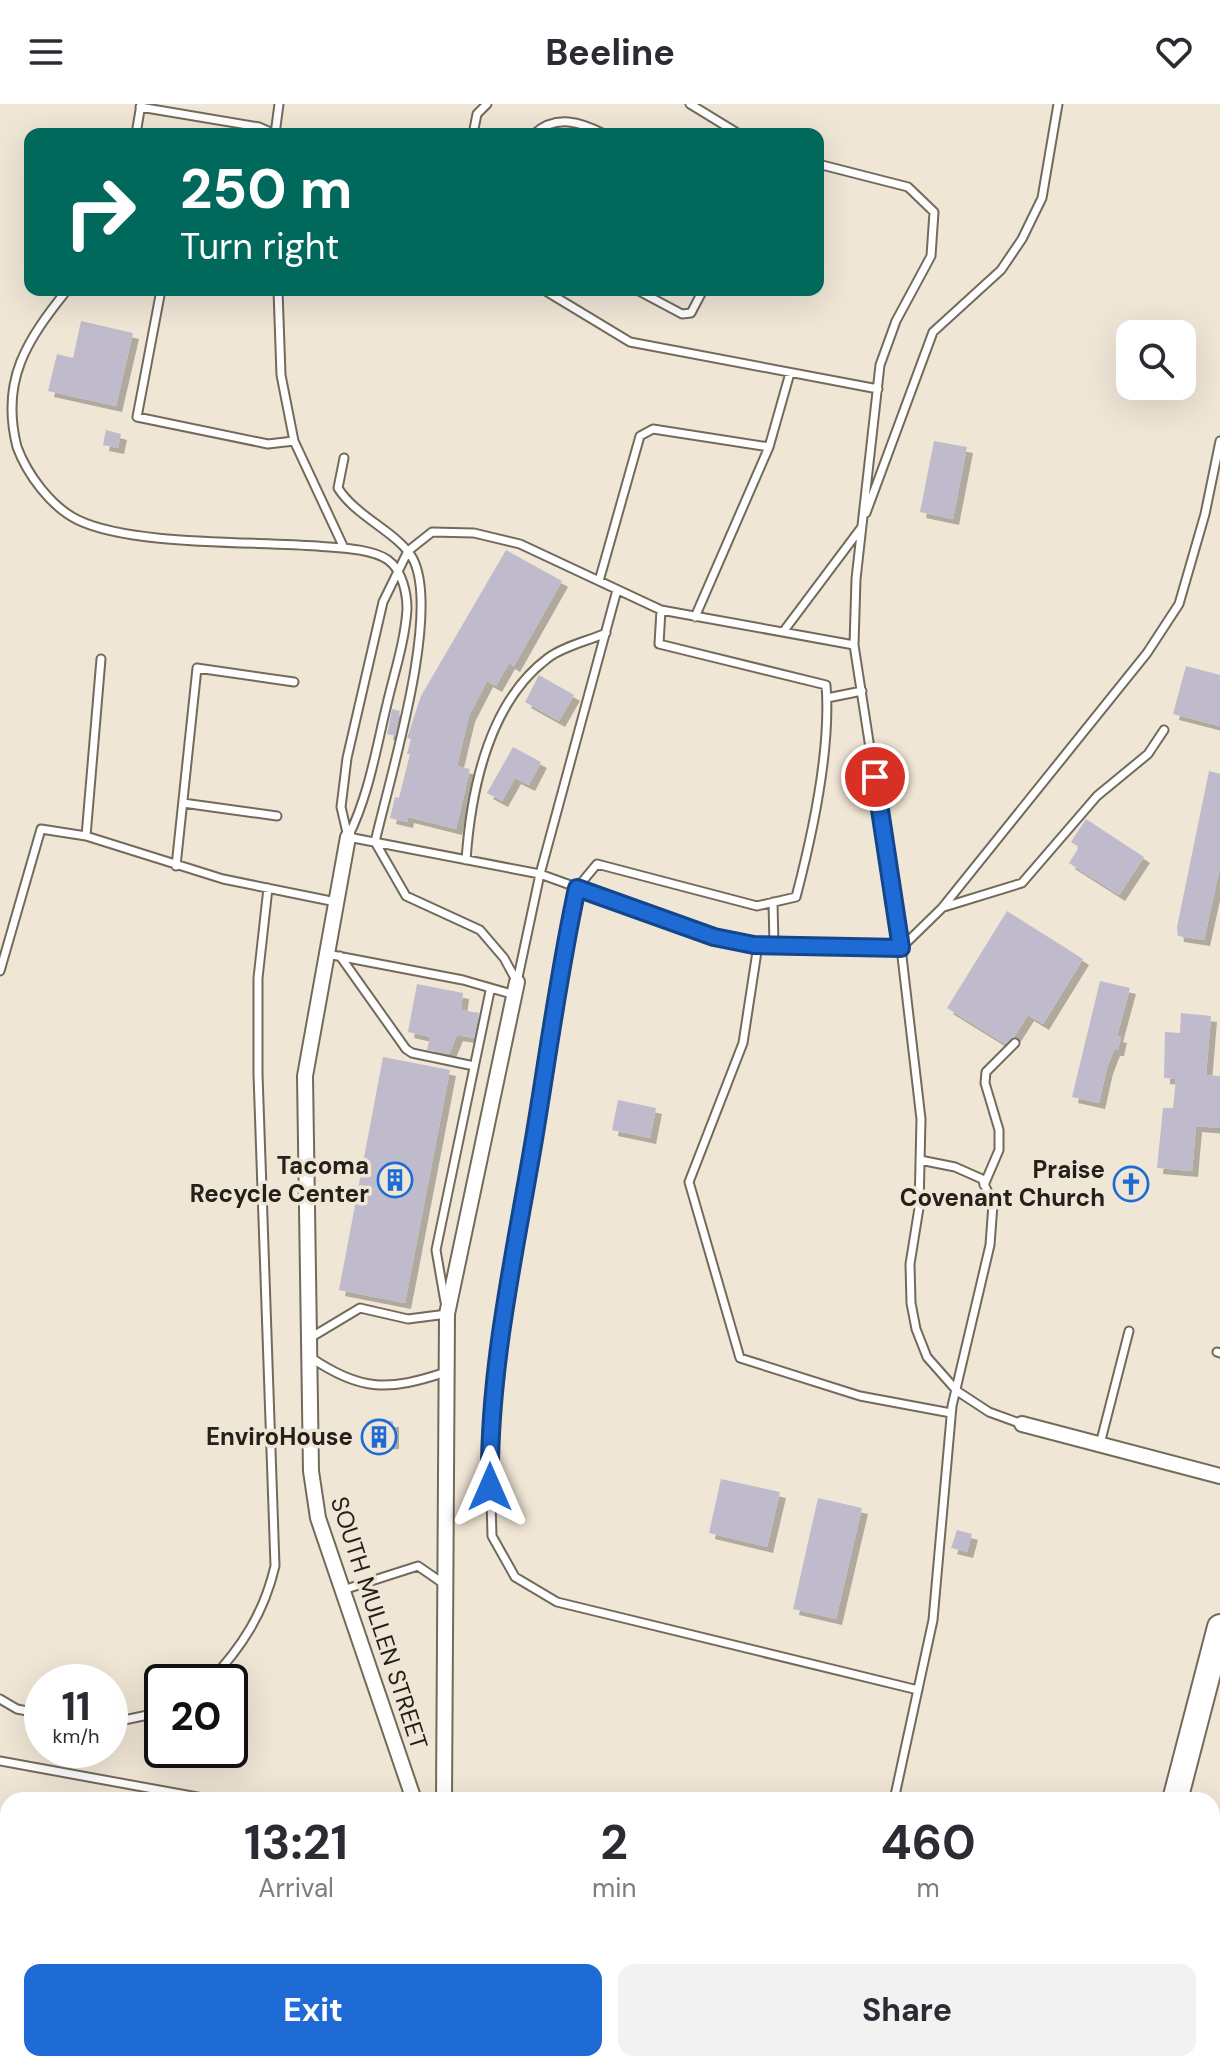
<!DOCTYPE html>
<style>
:root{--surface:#fff;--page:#f2f2f3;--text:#2b2b33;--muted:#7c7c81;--accent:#1e6bd6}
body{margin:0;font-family:"DM Sans",sans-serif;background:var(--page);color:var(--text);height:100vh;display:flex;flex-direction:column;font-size:30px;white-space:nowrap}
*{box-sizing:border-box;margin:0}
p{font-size:26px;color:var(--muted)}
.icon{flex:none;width:44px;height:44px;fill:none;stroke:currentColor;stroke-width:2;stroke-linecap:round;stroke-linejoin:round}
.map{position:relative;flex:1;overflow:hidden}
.panel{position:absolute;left:0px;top:1688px;width:1220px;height:280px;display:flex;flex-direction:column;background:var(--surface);border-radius:24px 24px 0 0;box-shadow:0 8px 32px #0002}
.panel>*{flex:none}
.hud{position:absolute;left:24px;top:24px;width:800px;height:168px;border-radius:16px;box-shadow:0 8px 32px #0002;background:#00695c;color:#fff;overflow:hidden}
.tools{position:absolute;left:1116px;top:216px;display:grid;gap:16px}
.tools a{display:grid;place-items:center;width:80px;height:80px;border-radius:16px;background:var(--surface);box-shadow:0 8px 32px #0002;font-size:40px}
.speed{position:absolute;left:24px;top:1560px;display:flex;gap:16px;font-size:40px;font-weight:700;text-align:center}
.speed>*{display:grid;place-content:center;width:104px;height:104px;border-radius:50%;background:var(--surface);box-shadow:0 8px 32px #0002;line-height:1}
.speed small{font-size:20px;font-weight:400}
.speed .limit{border:4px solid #111;border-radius:12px;background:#fff;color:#111}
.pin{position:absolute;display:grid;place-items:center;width:68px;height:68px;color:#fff;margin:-34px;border:4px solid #fff;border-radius:50%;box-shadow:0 2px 8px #0007}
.me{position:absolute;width:88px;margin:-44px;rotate:0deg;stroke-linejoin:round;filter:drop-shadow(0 0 6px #0008)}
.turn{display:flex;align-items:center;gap:28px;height:168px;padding:0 24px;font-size:36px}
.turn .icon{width:104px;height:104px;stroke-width:2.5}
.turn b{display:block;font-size:56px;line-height:68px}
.eta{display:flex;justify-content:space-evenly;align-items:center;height:136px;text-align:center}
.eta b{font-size:48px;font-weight:700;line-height:56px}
.cta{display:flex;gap:16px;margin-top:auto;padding:16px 24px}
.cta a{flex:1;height:92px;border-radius:16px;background:var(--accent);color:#fff;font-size:32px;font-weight:700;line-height:92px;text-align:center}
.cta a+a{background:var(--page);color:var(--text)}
header{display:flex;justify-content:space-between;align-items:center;height:104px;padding:0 24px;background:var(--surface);font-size:36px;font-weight:700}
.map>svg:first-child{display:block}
</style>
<header><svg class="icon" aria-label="menu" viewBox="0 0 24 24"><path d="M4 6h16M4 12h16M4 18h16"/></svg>Beeline<svg class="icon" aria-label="heart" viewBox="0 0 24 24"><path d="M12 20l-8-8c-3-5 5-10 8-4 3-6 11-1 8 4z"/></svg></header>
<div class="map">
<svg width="1220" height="1968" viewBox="0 0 1220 1968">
<defs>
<filter id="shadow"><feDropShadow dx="6" dy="6" stdDeviation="0" flood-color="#0004"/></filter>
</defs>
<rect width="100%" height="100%" fill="#f0e6d6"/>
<path fill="#eadcc5" d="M0,1759L8,1761V1960H622L639,1964L641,1960H777L808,1968H0Z"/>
<path fill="#bfbbcc" filter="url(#shadow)" d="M81,217L133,229L116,302L48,287L57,250L73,254Z
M106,326L121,330L118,344L103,341Z
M934,337L967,343L953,415L920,408Z
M506,446L562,477L514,562L509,559L496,582L487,577L469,612L457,662L470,665L456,725L408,713L407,718L390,714L395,693L399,694L410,650H407L411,635L407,634L421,592Z
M1186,562L1220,571V622L1173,610Z
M539,571L574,591L559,617L525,598Z
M392,605L400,607L395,632L387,630Z
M513,643L541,658L529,681L515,674L502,697L487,689Z
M1209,667L1220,670V763L1204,836L1178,832L1177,823Z
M1086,715L1144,753L1119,791L1069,759L1079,743L1071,738Z
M1007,807L1083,855L1043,920L1028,911L1014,933L1005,940L947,904Z
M1100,877L1130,884L1117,932L1121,933L1118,946H1114L1107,964L1099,999L1072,993Z
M417,880L463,889L461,906L479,909L474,934L457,931L449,950L427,946L430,933L408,928Z
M1181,909L1211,912L1206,971L1220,972V1024L1196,1022L1192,1067L1157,1064L1163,1004H1173L1176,975L1164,974L1165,928L1180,929Z
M383,953L450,966L405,1199L339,1186Z
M618,996L656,1004L650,1034L612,1026Z
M393,1317V1339L366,1340V1318Z
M721,1375L780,1388L767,1443L709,1429Z
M818,1394L862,1404L836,1515L793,1505Z
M957,1426L972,1430L967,1448L951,1444Z"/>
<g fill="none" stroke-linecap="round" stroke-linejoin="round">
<g stroke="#726a5b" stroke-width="11">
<path id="lane" d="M690,0L739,30
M140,3L259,23L275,30
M136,30L141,0
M275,30L279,0
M473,30L477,10L487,0
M534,30C556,10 581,18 604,30
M818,60L908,83L934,108L931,152L896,217L880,261L856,475L854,541L901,844L921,1015L919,1104L910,1160L911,1199L916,1225L927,1253L957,1287L989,1308L1022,1320
M67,186C27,236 0,276 17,343C27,370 51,403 78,416C132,442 254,437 317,442C338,444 371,444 388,456C402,466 407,489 407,505C405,537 394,570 387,600C376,645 369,691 348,733
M161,186L137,313L268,340L294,337
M278,186L281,271L294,337L344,444
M544,186L630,238L878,285
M637,186L682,210L691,209L703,186
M344,354L338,384C357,414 398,428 413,455C441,510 389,676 375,738
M866,409L933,228L1001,166L1022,135L1042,94L1058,0
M599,477L640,332L653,325L769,343
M661,506L659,540L826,581C831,643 812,732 796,793L757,802L597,760L577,784L563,850L508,1186L493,1302L490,1359L492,1432L515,1473L557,1498L918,1586
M695,513L769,343L790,269
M783,528L861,424
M101,555L86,732L223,775L336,798
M827,594L862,587
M183,699L277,712
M348,733L540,770L714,833L758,841L901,844L942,804L1147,549L1179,500L1205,410L1220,337
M348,733L341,703L347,654L383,498L408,447L432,428L474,429L520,440L661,506L854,541
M375,738L406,792L480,826L504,854L517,878
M466,756C471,686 489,598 548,554C564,542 588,537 606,529
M176,762L197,564L294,578
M773,798L774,842
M944,803L1022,779L1097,692L1148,650L1164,626
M758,841L743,939L689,1078L740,1254L860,1292L951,1309
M327,850L463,876L515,891
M340,852L406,945L412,949L474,962
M0,867L41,725L86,732
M517,878L540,770L617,486
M984,1081L999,1046V1026L985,979L986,968L1015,939
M445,1198L436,1146L490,887
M310,1234L360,1204L408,1215L447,1210
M1217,1248L1220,1249
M310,1253C361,1288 389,1287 446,1268
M1100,1340L1129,1227
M343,1486L418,1462L444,1480
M209,1578C242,1543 264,1509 275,1462L258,970V874L268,784
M0,1595L17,1605L42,1610
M110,1619L162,1608
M0,1657L214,1696
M894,1696L933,1516L952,1302L990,1141L993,1100L982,1075L955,1063L920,1056
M0,1777L8,1779
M0,1895L8,1869
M541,1960L565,1968
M82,1968L84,1960
M445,1968L447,1960"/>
</g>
<g stroke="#726a5b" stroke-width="18">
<path id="street" d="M348,733L305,972L311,1367L318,1414L414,1696
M1022,1320L1220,1372
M444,1696L447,1210L517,878
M410,1968L412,1960"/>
</g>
<g stroke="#726a5b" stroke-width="28">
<path id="primary" d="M1175,1696L1220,1523
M1104,1968L1106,1960"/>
</g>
<use href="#lane" stroke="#fff" stroke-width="7"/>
<use href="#street" stroke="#fff" stroke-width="14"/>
<use href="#primary" stroke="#fff" stroke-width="24"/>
</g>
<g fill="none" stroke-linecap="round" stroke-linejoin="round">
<g stroke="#14468b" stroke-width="20">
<path id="route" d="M490,1383C488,1266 515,1149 534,1035C548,951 559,867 577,784L714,833L754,841L901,844L875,673"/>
</g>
<use href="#route" stroke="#1e6bd6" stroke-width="14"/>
</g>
<defs>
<g id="building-ring" transform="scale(1.8)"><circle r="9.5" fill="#f0e6d6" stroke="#1e6bd6" stroke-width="1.5"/><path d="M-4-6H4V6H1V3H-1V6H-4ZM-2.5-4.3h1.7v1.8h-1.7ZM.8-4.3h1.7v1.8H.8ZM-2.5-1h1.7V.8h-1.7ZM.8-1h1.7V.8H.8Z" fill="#1e6bd6"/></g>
<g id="church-ring" transform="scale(1.8)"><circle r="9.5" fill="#f0e6d6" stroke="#1e6bd6" stroke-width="1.5"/><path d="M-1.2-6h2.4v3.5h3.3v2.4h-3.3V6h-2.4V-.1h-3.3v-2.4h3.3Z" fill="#1e6bd6"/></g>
</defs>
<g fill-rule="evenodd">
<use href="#building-ring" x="395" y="1076"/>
<use href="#church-ring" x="1131" y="1080"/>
<use href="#building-ring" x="379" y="1333"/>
</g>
<g text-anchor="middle" stroke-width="7" stroke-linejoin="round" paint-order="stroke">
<g font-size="24" font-weight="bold" fill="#24201a" stroke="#f0e6d6" text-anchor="end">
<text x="369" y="1070">Tacoma<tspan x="369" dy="28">Recycle Center</tspan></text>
<text x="1105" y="1074">Praise<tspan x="1105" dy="28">Covenant Church</tspan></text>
<text x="353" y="1341">EnviroHouse</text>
</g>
<g font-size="24" fill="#24201a" stroke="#f0e6d6">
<text transform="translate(379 1519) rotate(72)" y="8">SOUTH MULLEN STREET</text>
</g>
</g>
</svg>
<div class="tools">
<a><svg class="icon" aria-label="search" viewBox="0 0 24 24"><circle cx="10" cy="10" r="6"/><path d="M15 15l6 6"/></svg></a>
</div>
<div class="speed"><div>11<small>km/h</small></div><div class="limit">20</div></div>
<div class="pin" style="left:875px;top:673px;background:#d93025"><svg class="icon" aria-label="arrive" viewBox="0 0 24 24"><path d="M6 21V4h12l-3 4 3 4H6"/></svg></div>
<svg class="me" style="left:490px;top:1383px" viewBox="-20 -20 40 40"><path d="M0-17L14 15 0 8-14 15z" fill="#1e6bd6" stroke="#fff" stroke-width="4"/></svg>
<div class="hud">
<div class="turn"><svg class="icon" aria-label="right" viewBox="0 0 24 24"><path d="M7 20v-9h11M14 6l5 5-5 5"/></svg><div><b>250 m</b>Turn right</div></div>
</div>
<section class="panel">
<div class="eta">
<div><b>13:21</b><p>Arrival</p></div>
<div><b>2</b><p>min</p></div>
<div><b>460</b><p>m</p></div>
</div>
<div class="cta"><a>Exit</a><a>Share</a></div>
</section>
</div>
